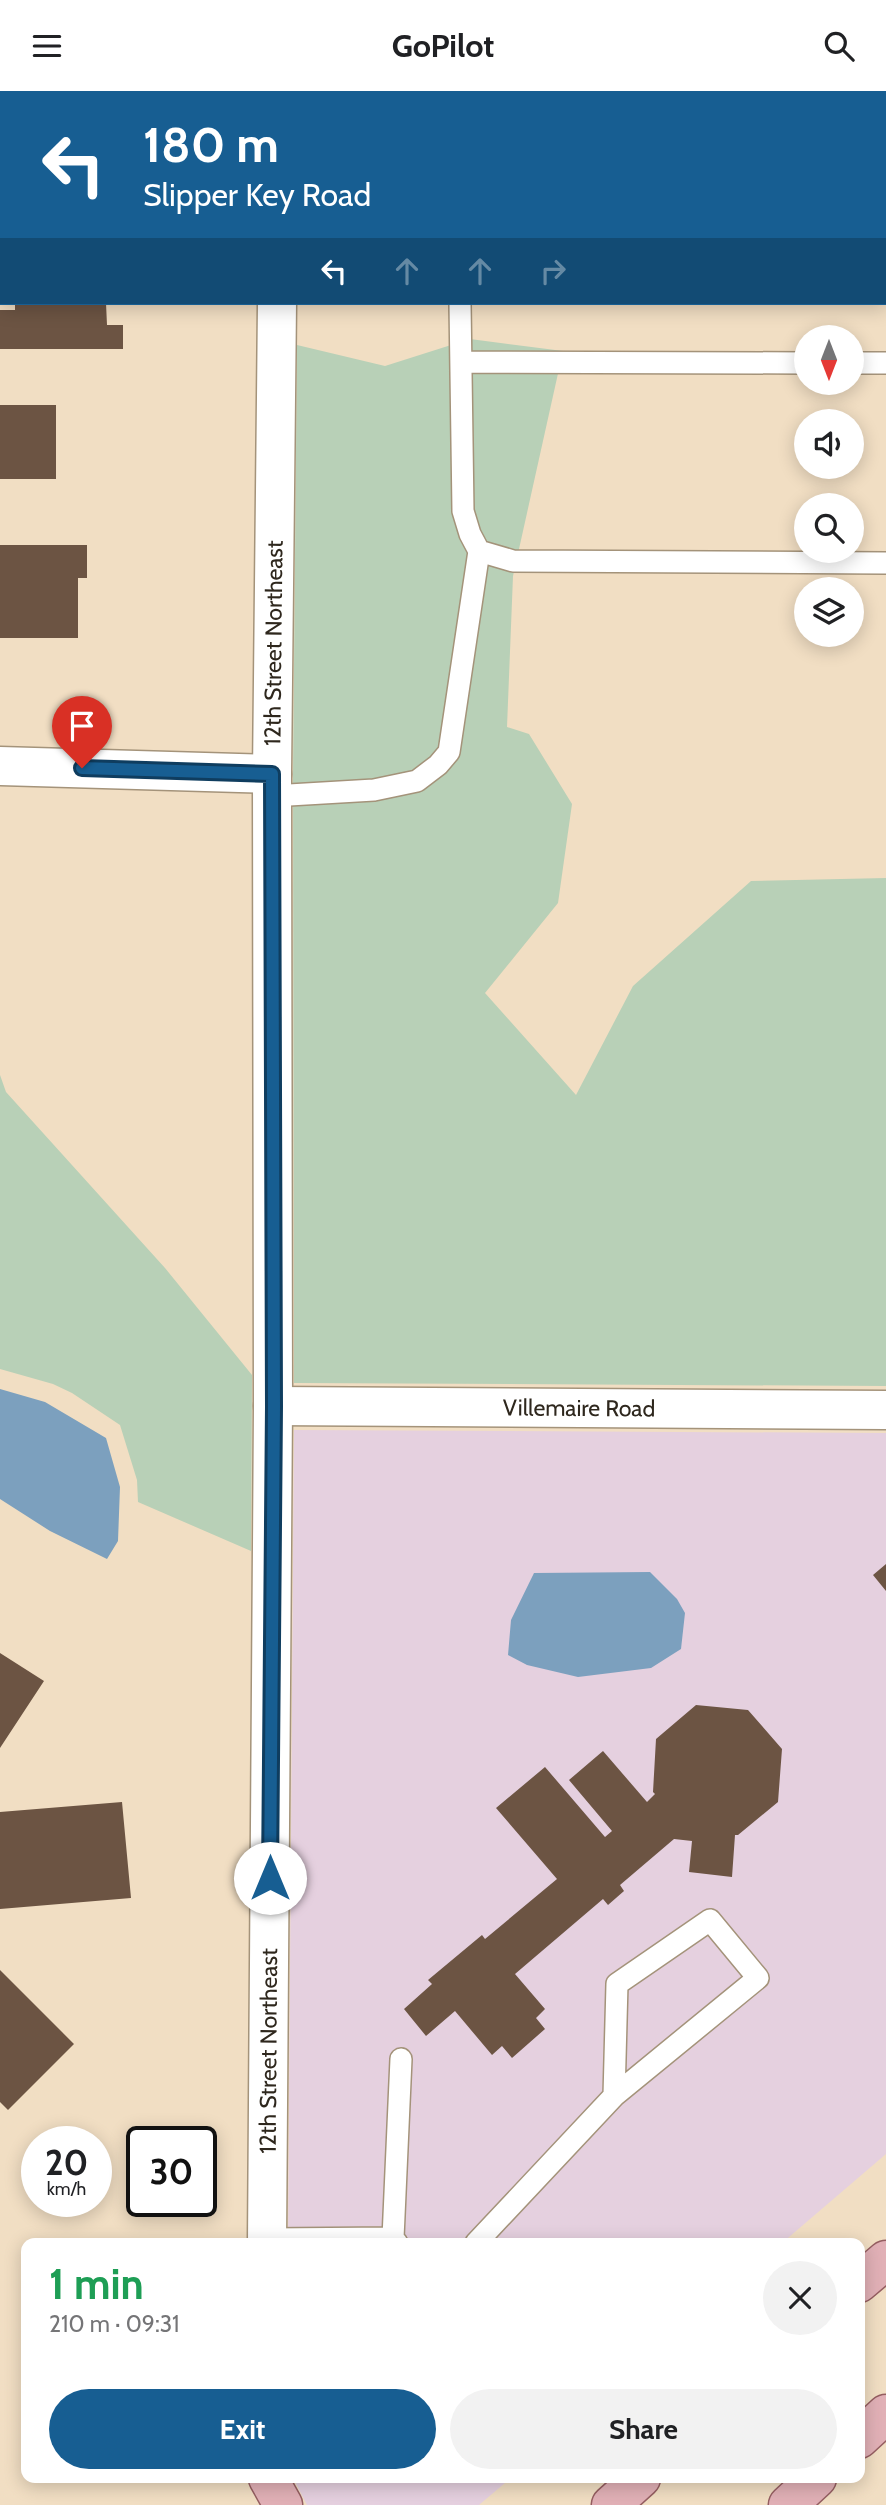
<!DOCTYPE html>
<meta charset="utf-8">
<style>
:root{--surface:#fff;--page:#f2f2f2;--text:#202124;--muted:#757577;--accent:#175e92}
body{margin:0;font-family:Cabin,sans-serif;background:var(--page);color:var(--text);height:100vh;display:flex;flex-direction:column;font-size:26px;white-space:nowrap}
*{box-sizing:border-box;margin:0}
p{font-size:23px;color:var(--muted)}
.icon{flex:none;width:38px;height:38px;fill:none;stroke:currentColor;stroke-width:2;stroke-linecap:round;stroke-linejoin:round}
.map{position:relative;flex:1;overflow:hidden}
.sheet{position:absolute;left:21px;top:2147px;width:844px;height:245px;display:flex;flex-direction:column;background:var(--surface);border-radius:14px;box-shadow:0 4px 18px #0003}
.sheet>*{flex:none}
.top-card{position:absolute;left:0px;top:0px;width:887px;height:214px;box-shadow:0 4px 18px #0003;background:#175e92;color:#fff;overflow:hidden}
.needle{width:46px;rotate:180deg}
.controls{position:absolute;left:794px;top:234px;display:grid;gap:14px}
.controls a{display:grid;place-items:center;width:70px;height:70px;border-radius:50%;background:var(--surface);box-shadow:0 4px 18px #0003;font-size:35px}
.speed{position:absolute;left:21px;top:2035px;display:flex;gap:14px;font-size:35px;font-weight:700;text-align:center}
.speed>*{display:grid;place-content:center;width:91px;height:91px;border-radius:50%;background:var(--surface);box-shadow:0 4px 18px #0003;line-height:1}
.speed small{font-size:18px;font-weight:400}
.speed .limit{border:4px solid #111;border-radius:10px;background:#fff;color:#111}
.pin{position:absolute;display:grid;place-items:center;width:60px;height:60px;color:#fff;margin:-72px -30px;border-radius:50% 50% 50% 0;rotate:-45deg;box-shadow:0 0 7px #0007}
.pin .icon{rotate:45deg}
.me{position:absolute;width:77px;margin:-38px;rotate:0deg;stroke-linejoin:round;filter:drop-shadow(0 0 5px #0008)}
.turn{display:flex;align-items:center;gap:24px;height:147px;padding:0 28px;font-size:32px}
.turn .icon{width:91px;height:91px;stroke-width:2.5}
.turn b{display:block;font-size:49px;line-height:60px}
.lanes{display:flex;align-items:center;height:66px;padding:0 28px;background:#0003;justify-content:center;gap:35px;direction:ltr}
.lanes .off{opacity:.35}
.round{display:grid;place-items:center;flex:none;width:74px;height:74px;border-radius:37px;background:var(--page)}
.summary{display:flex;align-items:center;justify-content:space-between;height:119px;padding:0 28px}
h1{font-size:42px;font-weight:700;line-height:52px;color:#1e9e55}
.action{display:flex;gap:14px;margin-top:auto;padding:14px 28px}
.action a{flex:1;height:80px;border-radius:42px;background:var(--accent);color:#fff;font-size:28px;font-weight:700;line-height:80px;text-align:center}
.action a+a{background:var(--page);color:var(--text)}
header{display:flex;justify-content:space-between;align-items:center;height:91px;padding:0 28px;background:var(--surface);font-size:32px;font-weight:700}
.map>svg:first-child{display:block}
</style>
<header><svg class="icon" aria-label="menu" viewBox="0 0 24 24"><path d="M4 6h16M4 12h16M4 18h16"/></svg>GoPilot<svg class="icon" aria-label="search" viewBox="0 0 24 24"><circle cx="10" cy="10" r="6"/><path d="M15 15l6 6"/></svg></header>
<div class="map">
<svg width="886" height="2414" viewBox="0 0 886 2414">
<rect width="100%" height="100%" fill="#f1dec3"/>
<path fill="#e5d0df" d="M294,1339L886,1342V2063L782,2152H288Z
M293,2387H511L479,2414H307Z"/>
<path fill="#b8d0b7" d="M470,248L563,260L513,485L507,636L529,643L572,713L558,812L485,902L576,1004L633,895L751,790L886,787V1295L294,1292L293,683L297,254L385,275Z
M0,984L6,1001L165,1177L252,1284L251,1460L138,1411L137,1389L120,1334L72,1302L53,1293L0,1278Z"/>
<path fill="#7ca0be" d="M0,1298L45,1311L106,1347L120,1396L118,1450L107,1468L50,1440L0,1408Z
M650,1481L677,1508L685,1522L681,1558L651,1577L578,1586L527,1574L508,1564L511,1529L534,1482Z"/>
<path fill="#6c5443" d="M15,212H106L107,234H123V258H0V219H15Z
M0,314H56V388H0Z
M0,454H87V487H78V547H0Z
M886,1473V1500L873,1484Z
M0,1562L44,1590L0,1657Z
M696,1614L748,1619L782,1658L778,1711L738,1744H735L732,1786L689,1781L692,1750L674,1748L620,1794L624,1800L608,1814L603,1808L515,1883L545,1918L536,1927L545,1938L512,1967L502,1955L492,1964L455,1920L426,1945L404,1918L432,1893L428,1889L482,1844L485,1848L557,1788L496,1717L545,1676L605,1746L612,1740L569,1689L603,1660L647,1711L655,1703L653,1701L656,1648Z
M122,1711L131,1807L0,1818V1721Z
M0,1879L74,1953L8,2019L0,2011Z"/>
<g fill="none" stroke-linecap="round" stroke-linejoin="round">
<g stroke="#a4937a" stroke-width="24">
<path id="lane" d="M460,212L463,420L470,443L479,460L513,470L886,472
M461,271L807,272
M852,272H886
M272,705L374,699L417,690L438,674L449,661L479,460
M267,2148L393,2147
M397,2152L393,2147L401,1968
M476,2152L614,2005L758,1887L710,1829L617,1893L614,2005"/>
</g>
<g stroke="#a4937a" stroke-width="41">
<g id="street">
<path d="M279,2V0"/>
<path d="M0,675L272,683"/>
<path id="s1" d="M273,1315L886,1319"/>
<path id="s2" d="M267,2152L273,1315L272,683L277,212"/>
</g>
</g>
<g stroke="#955e61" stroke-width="41">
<path id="primary" d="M859,2192L886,2169
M859,2348L886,2323
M268,2387L283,2414
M611,2414L641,2387
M788,2414L817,2387"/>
</g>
<use href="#lane" stroke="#fff" stroke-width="21"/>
<use href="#street" stroke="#fff" stroke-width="38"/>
<use href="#primary" stroke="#e1b0b6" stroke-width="38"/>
</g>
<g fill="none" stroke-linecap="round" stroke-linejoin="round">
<g stroke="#0f3d5f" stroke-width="18">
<path id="route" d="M82,677L272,683L274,1315L270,1787"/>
</g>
<use href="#route" stroke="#175e92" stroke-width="12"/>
</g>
<g text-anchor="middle" stroke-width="7" stroke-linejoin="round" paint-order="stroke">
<g font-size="23" fill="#2e271d" stroke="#f1dec3">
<text dy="8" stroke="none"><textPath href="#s2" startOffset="1600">12th Street Northeast</textPath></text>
<text dy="8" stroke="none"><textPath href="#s1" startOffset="306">Villemaire Road</textPath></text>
<text dy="8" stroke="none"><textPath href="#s2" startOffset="192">12th Street Northeast</textPath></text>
</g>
</g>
</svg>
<div class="controls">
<a><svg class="needle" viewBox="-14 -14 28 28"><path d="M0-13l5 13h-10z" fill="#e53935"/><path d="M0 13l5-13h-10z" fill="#757577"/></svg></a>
<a><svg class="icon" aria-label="sound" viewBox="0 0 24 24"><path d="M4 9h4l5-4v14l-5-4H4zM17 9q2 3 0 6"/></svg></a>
<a><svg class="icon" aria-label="search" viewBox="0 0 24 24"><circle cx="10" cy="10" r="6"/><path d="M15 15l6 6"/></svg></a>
<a><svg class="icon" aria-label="layers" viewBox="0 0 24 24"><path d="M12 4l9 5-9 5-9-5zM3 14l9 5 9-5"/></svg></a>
</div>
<div class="speed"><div>20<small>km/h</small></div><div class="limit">30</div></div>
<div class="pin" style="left:82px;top:677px;background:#d93025"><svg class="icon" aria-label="arrive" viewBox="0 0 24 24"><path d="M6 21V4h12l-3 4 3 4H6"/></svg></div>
<svg class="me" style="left:270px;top:1787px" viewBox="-20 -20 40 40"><circle r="19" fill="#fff"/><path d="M0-13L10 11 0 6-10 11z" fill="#175e92"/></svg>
<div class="top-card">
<div class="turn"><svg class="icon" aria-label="left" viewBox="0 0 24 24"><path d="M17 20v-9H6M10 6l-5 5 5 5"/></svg><div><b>180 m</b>Slipper Key Road</div></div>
<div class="lanes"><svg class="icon" aria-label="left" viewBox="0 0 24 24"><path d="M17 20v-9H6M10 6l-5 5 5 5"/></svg><svg class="icon off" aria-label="ahead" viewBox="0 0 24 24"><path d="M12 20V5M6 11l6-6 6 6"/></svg><svg class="icon off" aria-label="ahead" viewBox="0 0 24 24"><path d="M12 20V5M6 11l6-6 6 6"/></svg><svg class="icon off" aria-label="right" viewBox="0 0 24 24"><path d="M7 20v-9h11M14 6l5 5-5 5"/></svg></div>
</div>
<section class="sheet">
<div class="summary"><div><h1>1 min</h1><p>210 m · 09:31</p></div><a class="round"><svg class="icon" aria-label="close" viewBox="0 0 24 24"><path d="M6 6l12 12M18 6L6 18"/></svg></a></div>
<div class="action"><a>Exit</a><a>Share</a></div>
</section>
</div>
